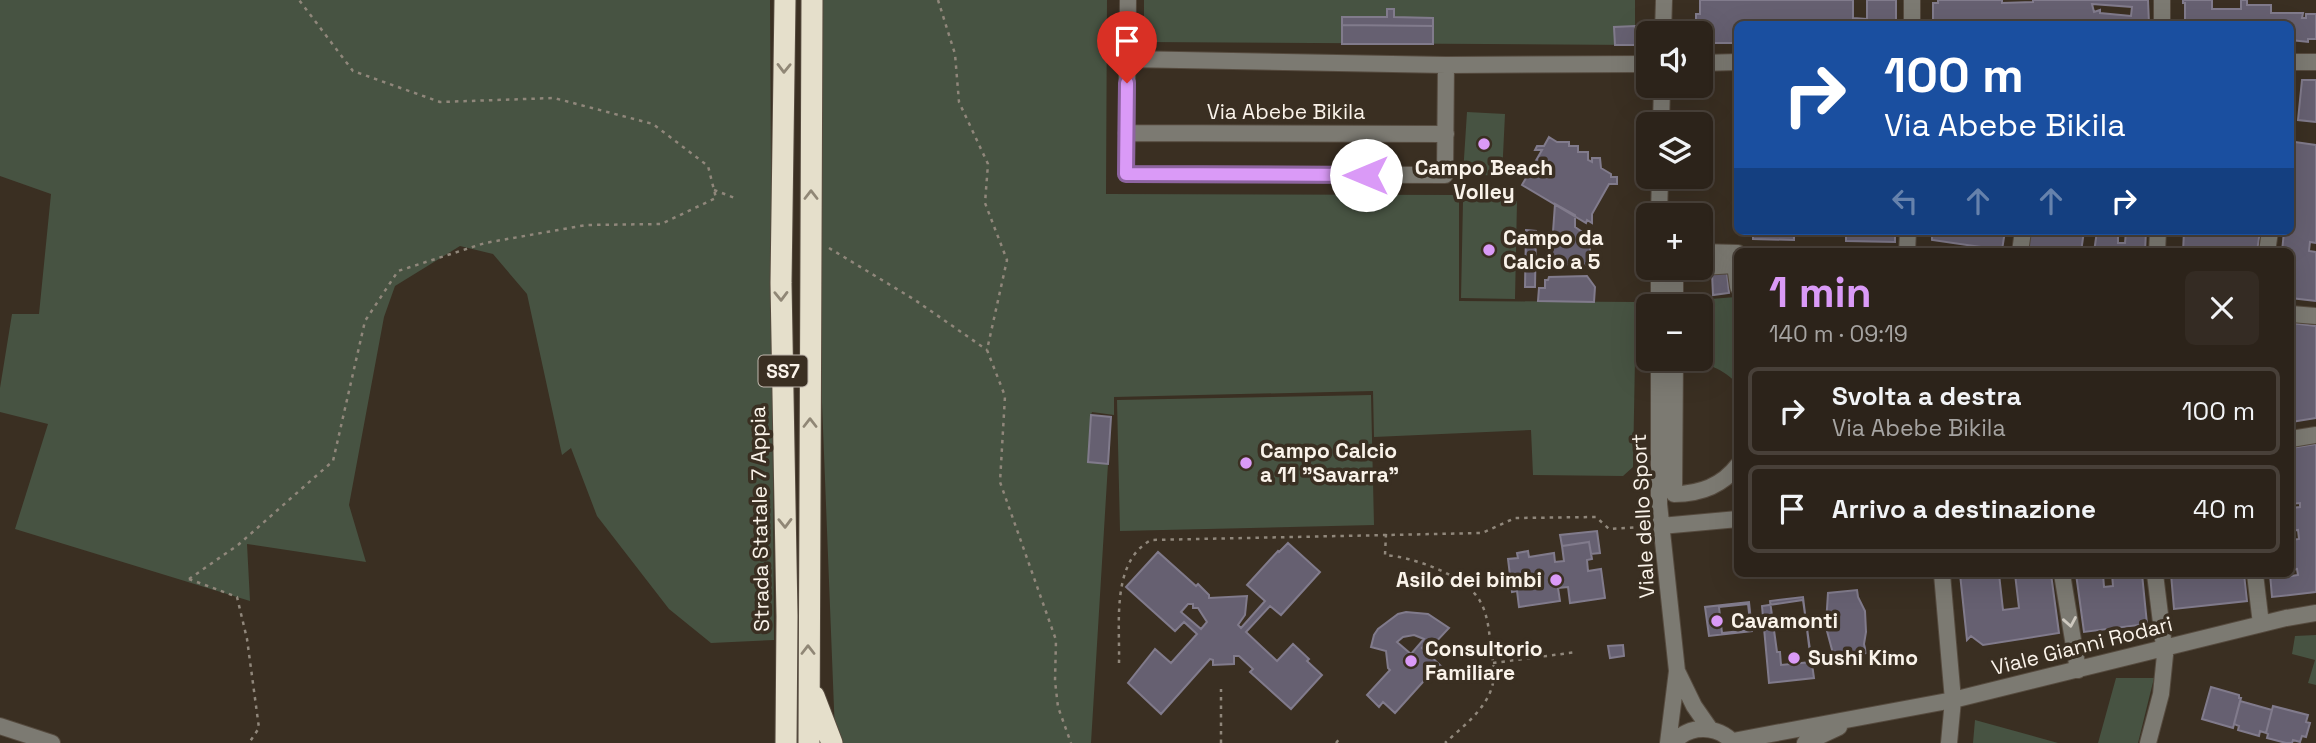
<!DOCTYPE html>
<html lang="it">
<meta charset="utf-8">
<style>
:root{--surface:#2c231a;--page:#342b23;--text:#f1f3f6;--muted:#a6a4a2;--line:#484039;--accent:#da9af7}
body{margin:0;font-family:"Space Grotesk",sans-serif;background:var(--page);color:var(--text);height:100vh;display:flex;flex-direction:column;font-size:26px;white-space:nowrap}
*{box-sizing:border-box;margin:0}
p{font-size:23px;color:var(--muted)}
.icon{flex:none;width:38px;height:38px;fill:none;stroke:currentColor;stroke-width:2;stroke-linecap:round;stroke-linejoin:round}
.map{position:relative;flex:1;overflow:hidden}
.panel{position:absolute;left:1734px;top:248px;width:560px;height:329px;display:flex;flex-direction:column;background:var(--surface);border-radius:10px;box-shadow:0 7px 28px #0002,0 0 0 2px var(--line)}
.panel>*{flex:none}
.top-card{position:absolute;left:1734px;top:21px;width:560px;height:214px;border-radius:10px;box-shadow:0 7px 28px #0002,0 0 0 2px var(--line);background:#1a4fa0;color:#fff;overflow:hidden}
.controls{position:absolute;left:1636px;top:21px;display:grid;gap:14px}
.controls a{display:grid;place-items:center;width:77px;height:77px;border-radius:10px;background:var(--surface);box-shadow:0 7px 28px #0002,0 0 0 2px var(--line);font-size:35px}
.pin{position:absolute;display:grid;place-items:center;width:60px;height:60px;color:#fff;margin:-72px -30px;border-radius:50% 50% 50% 0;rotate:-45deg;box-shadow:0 0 7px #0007}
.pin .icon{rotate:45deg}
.me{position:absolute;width:77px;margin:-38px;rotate:270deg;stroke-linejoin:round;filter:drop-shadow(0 0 5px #0008)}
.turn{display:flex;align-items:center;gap:24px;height:147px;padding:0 35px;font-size:32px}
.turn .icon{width:91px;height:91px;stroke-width:2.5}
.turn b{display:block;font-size:49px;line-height:60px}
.lanes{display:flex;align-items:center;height:66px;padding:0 35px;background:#0003;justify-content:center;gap:35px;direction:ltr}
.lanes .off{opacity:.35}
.round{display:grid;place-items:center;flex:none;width:74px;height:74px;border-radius:10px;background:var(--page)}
.overview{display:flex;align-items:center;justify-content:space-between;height:119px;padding:0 35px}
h1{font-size:42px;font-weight:700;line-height:52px;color:var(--accent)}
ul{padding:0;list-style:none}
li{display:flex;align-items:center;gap:21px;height:88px;margin:0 14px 10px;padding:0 21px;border:4px solid var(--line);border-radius:10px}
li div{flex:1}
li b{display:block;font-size:26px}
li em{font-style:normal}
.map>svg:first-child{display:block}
</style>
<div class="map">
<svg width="2316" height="743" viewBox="0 0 2316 743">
<rect width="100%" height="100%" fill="#3a2f22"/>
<path fill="#475342" d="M0,0H770L774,640L711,643L669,609L597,516L571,448L562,455L527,294L493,254L460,246L395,286L384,317L349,505L366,562L247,544L250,601L15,529L48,424L0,412V388L12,314H39L51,194L0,176Z
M820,0H1107L1106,194L1459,195V301L1636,302L1633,467L1623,476L1533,475L1531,430L1374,437L1373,391L1114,397V415L1092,412L1091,415L1088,462L1108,464L1091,743H840L835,734L820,352Z
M1144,0H1635V45L1144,42Z
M1467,112L1505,114L1502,176L1463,174Z
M1463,201H1517L1515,299L1461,298Z
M1736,297L1737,384C1726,370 1703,361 1686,361V359H1701V306H1685V301Z
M1371,395L1374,525L1120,531L1117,400Z
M2316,635V685L2308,683L2315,660L2292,654L2295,636Z
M2116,678H2154L2138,743H2098Z
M1975,720L2058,743H1973Z"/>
<path fill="#666071" stroke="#817b8c" stroke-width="2" fill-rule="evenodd" d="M1700,0H1853V18L1867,19V0H1896V24H1738V43H1701L1700,28H1696V14H1700Z
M1938,0H2002V3L2033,2V0H2148L2149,24H1933V3H1938ZM2092,4L2132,7L2131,16L2100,13V10L2094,12Z
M2183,0H2212V9H2241V0H2247V5H2271V13H2303L2302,18H2306V14H2316V39H2308V42L2291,40V24H2194V22H2185V3H2183Z
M1387,9H1394V17L1433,18V26L1342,25V17H1387Z
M1342,25L1433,26V44H1342Z
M1635,26V45H1615L1614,27Z
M2302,80H2316V122L2298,120Z
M1549,137L1557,142H1569V146H1578V152H1588V160L1592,162V158H1600L1601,168L1611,174V177H1617V184H1609L1592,214V223L1587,220L1586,223L1522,185L1542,150H1535L1537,146H1544Z
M2295,142L2316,145V243L2310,242L2309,251L2316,252V301L2291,298V252H2282L2284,231H2291V177Z
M1555,204L1575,215V227L1584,233H1601V240H1590V265L1550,264V232H1553Z
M1526,230L1536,231L1535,287H1525Z
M1753,231H1794V240L1753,239Z
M1846,231H1895V242L1846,241Z
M1932,231H2005L2002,250L1932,240Z
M2030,231H2084L2081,252H2027Z
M2097,231H2123L2118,237V243H2125L2126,231H2146L2145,252H2094Z
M2184,231H2260L2257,252L2217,250L2218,252H2183Z
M1712,273H1727L1729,293L1713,295Z
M1587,276L1595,287L1594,302L1538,301L1539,288H1545V280H1548L1549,277Z
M2291,323L2316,326V418L2291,422Z
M1091,415L1111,417L1108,464L1088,462Z
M2316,444V592L2272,597L2270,574L2291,573V576L2298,575L2297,569L2291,570V533V540L2299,539L2298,530L2291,531V508L2300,507V503L2291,504V448Z
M1597,531L1600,553L1591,554L1589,542L1562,546L1560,535Z
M1589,542L1592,559L1587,560L1588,571L1601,569L1605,598L1570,603L1568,587L1558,588L1560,601L1519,607L1517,591L1512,592L1508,559L1518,558L1517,553L1528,551L1529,557L1554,553L1555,562L1564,561L1562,546Z
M1288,543L1320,572L1281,615L1270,606L1246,632L1277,661L1293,644L1309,659L1307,661L1322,675L1291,709L1250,672L1253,669L1239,656H1234V664L1213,665V660L1210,659L1161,714L1128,683L1155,649L1171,663L1197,634L1184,622L1175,631L1126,587L1158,552L1196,586L1198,584L1209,595V598L1247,596L1245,615L1238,625L1241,628L1265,601L1247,585L1278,551L1279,552ZM1188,604H1193V608H1198L1207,622L1201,629L1181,612Z
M1960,574H1999L2003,610L2019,608L2015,574H2051L2059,633L1983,645L1971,636L1967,640Z
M2076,574H2107H2103L2104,587L2113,586L2112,574H2142L2147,624L2084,632Z
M2171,574H2244L2247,601L2174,609Z
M1857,590L1858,597L1865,611L1866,632L1864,644L1866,653L1835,661L1827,631L1832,629V624H1826L1828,593Z
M1803,597L1811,662L1781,665L1780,652H1777L1770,601Z
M1803,600L1814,678L1769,683L1762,606Z
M1749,602L1752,631L1709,636L1705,607Z
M1748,604L1751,630L1722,633L1719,607Z
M1406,612L1428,614L1449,628L1435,643L1430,639L1422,648L1443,668L1435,677L1431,673L1395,713L1383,702L1379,707L1367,695L1390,670L1388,668L1386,651L1371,647L1374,635L1378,629L1398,614ZM1414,635L1424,639L1411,654L1397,642L1403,637Z
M1623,645L1624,656L1610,658L1608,646Z
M2211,687L2239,695V698H2241L2233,728L2202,719Z
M2240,701L2272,710L2266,733L2260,731L2259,736L2238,730L2239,726L2234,724Z
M2273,706L2308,715L2306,722L2310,723L2306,737L2302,736L2300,742L2293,740L2292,743H2286L2267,738L2268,734L2266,733Z"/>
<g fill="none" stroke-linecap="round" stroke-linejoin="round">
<g stroke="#554a3e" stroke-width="18">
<path id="minor" d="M1128,0L1126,174L1445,175L1446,65
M1912,24V0
M2162,24V0
M1663,33L1664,0
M1127,59L1446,65L1648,64
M2291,62H2316
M1701,63L1738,62
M1661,124L1662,86
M1126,133L1446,134
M1659,215L1660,177
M1701,252L1738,253
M1907,252L1908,231
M2020,252L2023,231
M2157,252L2158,231
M2267,252L2270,231
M1701,267L1735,265L1738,287
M1659,306V268
M1675,306V268
M2291,314L2316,316
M1659,359V504L1677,671L1668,743
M1675,359L1674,494C1699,494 1722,486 1738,465
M2291,439L2316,435
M1661,526L1738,519
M1942,574L1953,700L1949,743
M2062,574L2078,670
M2255,574L2261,624
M1678,673L1694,706L1710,729
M0,726L52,743
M1733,741L1953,700L2286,618L2316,613
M1673,743C1690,724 1717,725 1734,743
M1805,743L1839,727
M2148,743L2161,694L2165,655L2155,574"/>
</g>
<g stroke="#554a3e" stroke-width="23">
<path id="highway" d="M785,0L781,283L787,616L786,743
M814,696L832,743
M809,743L812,0"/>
</g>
<path stroke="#90877b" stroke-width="2.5" stroke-dasharray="3.5 5" stroke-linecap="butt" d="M938,0L955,54L959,102L988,164L985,203L1007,260L987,350L1005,396L1000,482L1056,640L1055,681L1058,707L1071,743
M714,190L735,198
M829,248L915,300L987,350
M1386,534L1385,555C1413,557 1465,575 1480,601C1488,615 1489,631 1491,648C1493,662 1496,677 1491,690C1483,712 1461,728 1445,743
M189,579L238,545L333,461L365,321L398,271L485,243L586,225L661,224L716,198L708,166L653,124L554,98L440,102L353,71L299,0
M189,579L237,597L247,639L259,728L249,743
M1119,663C1120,623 1111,562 1151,540L1482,533L1515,518L1596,517L1609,529L1644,527
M1493,663L1577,652
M1221,743V689
M1336,743L1341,737"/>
<use href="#minor" stroke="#7c7a72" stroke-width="16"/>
<use href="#highway" stroke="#e5dfcb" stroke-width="21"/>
</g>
<defs><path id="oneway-chevron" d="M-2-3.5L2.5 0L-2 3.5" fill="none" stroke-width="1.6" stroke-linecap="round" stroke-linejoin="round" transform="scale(1.75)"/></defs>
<g stroke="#908776">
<use href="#oneway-chevron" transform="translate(784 68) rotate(91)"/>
<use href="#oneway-chevron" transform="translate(811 195) rotate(-90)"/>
<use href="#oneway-chevron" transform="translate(781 296) rotate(89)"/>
<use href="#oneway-chevron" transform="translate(810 423) rotate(-90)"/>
<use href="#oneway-chevron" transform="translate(785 523) rotate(89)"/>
<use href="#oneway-chevron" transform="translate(808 650) rotate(-90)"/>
</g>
<use stroke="#cec9c0" href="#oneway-chevron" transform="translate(2070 622) rotate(80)"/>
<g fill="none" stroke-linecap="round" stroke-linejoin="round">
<g stroke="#8e64a1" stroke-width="18">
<path id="route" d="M1127,83L1126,174L1366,175"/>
</g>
<use href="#route" stroke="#da9af7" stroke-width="12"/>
</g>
<g fill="#da9af7" stroke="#3a2f22" stroke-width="2.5">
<circle cx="1484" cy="144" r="7"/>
<circle cx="1489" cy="250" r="7"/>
<circle cx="1246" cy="463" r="7"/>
<circle cx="1556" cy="580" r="7"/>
<circle cx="1717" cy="621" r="7"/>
<circle cx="1794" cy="658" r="7"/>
<circle cx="1411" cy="661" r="7"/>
</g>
<g text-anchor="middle" stroke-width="7" stroke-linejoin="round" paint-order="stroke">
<rect fill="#3a2f22" stroke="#c0b8ae" stroke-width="2" x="758.5" y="355.5" width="49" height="31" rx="5"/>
<g font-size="19" font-weight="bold" fill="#faf3ea">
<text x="783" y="378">SS7</text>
</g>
<g font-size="21" fill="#faf3ea" stroke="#3a2f22">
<text x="1286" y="119">Via Abebe Bikila</text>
<text transform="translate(1643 516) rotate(-93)" y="7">Viale dello Sport</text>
<text transform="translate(760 519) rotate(-91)" y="7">Strada Statale 7 Appia</text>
<text transform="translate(2082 646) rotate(-14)" y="7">Viale Gianni Rodari</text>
</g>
<g font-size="21" font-weight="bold" fill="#faf3ea" stroke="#3a2f22" text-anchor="start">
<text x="1484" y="175" text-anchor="middle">Campo Beach<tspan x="1484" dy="24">Volley</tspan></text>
<text x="1503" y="245">Campo da<tspan x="1503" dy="24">Calcio a 5</tspan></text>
<text x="1260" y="458">Campo Calcio<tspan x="1260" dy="24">a 11 "Savarra"</tspan></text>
<text x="1542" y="587" text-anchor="end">Asilo dei bimbi</text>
<text x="1731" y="628">Cavamonti</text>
<text x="1425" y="656">Consultorio<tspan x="1425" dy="24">Familiare</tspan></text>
<text x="1808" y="665">Sushi Kimo</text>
</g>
</g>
</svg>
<div class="controls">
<a><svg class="icon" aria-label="sound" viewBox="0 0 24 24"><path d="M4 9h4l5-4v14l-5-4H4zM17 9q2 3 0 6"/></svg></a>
<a><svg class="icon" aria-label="layers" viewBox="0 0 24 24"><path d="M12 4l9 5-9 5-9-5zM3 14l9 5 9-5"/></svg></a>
<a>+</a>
<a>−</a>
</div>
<div class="pin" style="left:1127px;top:83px;background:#d93025"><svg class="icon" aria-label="arrive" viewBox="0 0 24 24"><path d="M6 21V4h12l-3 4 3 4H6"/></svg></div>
<svg class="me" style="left:1366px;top:175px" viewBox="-20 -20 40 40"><circle r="19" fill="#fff"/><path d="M0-13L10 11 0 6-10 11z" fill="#da9af7"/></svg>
<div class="top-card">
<div class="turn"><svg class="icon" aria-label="right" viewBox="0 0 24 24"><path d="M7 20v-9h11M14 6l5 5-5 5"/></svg><div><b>100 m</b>Via Abebe Bikila</div></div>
<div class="lanes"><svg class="icon off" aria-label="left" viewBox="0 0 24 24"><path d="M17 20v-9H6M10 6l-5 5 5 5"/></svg><svg class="icon off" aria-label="ahead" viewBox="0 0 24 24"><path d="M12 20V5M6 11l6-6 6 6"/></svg><svg class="icon off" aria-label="ahead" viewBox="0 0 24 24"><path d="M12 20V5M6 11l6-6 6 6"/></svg><svg class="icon" aria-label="right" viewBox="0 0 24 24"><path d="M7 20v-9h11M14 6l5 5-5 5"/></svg></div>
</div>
<section class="panel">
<div class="overview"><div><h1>1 min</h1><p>140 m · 09:19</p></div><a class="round"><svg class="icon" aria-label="close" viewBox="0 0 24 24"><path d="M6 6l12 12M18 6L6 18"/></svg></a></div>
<ul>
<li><svg class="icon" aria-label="right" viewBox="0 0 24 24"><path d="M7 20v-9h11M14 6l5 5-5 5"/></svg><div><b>Svolta a destra</b><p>Via Abebe Bikila</p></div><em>100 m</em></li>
<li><svg class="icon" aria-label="arrive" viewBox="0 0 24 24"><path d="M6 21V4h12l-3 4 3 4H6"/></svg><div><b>Arrivo a destinazione</b></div><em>40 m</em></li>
</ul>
</section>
</div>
